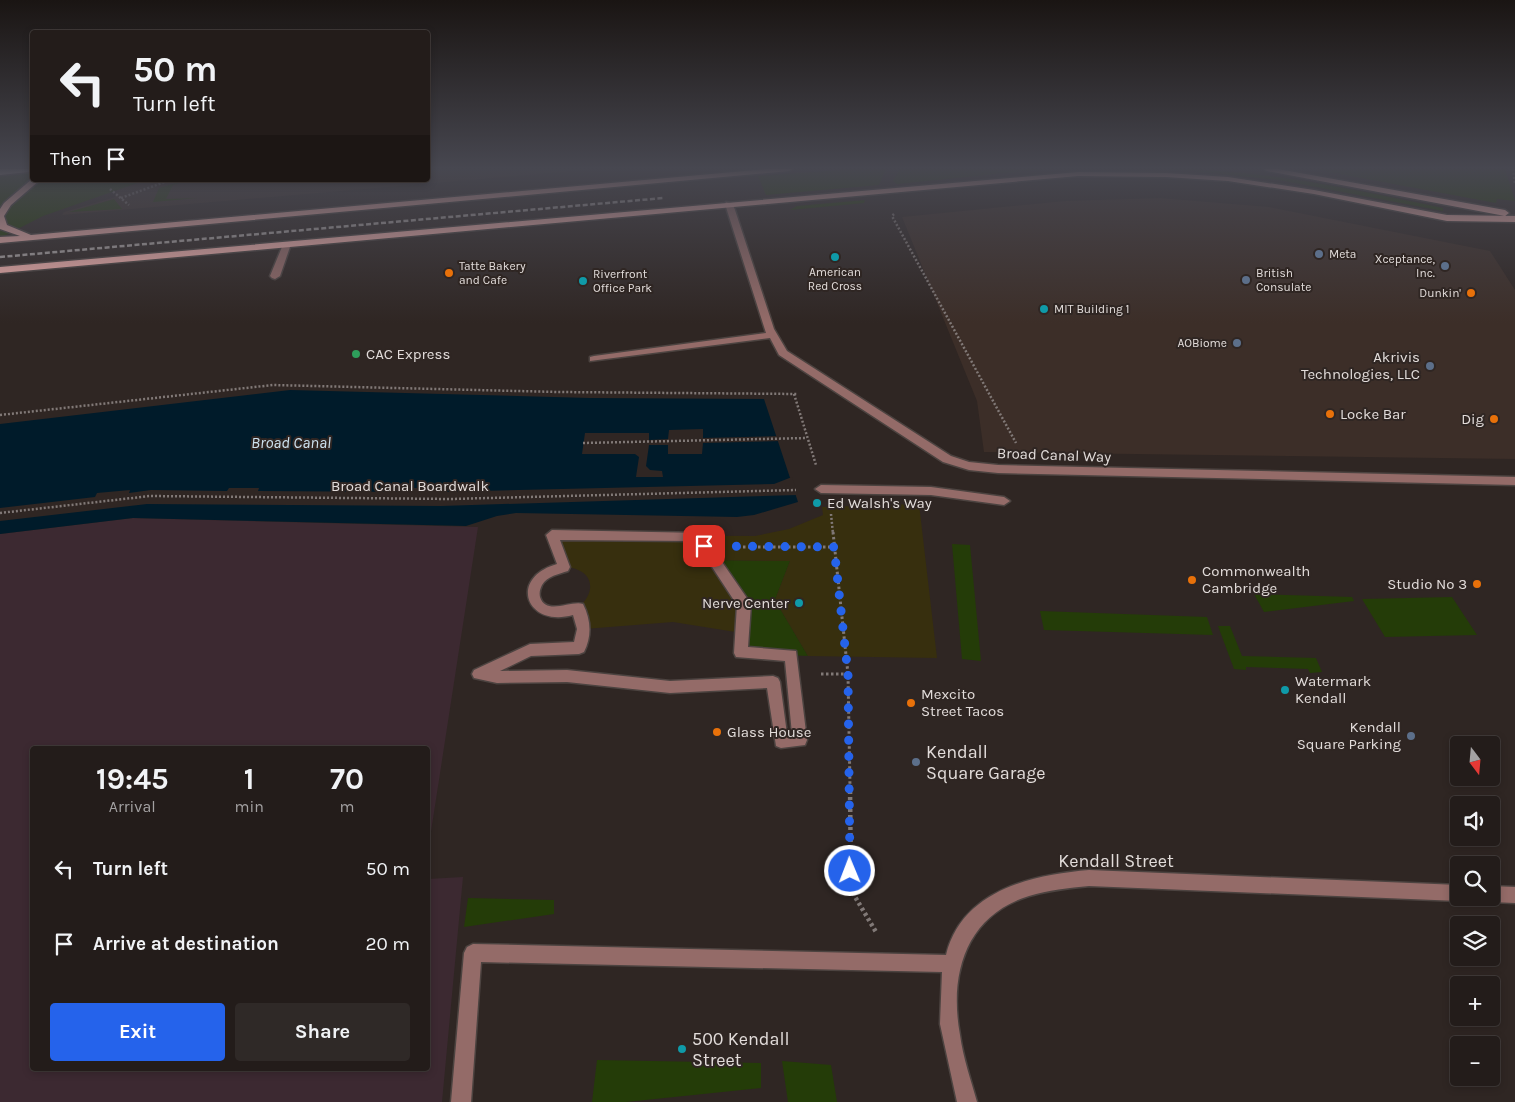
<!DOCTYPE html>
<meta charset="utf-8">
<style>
:root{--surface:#231c1a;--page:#2f2927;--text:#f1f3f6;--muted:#a3a1a2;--line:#403a39;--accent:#2563eb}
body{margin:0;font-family:Karla,sans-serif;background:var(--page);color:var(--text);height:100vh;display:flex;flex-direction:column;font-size:19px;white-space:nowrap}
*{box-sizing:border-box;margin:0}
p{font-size:16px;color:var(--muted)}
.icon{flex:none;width:28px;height:28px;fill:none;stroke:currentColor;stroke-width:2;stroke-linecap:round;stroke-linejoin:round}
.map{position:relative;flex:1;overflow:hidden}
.sheet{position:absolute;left:30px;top:746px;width:400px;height:325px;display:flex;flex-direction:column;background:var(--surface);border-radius:5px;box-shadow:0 2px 8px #0003,0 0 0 1px var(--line)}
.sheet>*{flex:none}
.top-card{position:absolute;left:30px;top:30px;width:400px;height:152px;border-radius:5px;box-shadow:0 2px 8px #0003,0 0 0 1px var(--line);background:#231c1a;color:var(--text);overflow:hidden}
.needle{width:32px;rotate:164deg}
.buttons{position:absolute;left:1450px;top:736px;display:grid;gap:10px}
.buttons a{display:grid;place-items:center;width:50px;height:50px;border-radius:5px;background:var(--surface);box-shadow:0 2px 8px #0003,0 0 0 1px var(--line);font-size:25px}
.pin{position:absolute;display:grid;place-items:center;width:42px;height:42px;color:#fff;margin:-21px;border-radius:10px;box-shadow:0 2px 8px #0006}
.me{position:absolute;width:55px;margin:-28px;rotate:359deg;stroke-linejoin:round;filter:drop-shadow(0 0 4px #0008)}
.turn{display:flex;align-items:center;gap:18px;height:105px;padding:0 20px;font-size:22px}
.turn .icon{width:65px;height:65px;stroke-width:2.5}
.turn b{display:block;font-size:35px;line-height:42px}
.then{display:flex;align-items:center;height:48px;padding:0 20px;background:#0003;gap:10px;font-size:19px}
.eta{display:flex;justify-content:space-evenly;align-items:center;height:85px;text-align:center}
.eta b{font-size:30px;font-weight:700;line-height:35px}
.action{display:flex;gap:10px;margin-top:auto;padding:10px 20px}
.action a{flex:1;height:58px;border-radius:5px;background:var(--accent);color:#fff;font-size:20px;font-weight:700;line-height:58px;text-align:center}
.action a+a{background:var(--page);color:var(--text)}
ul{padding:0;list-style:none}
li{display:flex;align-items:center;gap:15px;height:75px;padding:0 20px}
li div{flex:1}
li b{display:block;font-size:19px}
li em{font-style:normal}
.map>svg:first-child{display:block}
</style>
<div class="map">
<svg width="1515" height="1102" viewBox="0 0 1515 1102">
<rect width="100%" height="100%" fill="#2f2623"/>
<path fill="#3c2e28" d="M428,169H597L62,215L64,212L115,197L117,189L148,180H428Z
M1160,198L1269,207L1490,251L1515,290V459L984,452L977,401L902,217L1065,201Z"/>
<path fill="#3c2931" d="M133,518L478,527L428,851V749H32V1069H428V879L463,877L442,1102H0V534Z"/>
<path fill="#243c08" d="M0,169H32V180H146L43,216L0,238Z
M851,169H886L879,185L766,195L758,176Z
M900,169H1044L897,184L893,181Z
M1171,169C1262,169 1356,190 1443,208V211L1279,180Z
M1313,169H1505L1515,201L1497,199L1496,203Z
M186,180H190L173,185L166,199L198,198L153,202L159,188Z
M114,199L122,209L69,212Z
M865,200L864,203L790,210L797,206Z
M952,544L970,545L981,661L962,659Z
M712,560L790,561L775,600L808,656L741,653L744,604Z
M1254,594L1352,597L1354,601L1264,612Z
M1452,597L1477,635L1385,637L1362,599Z
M1040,611L1207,617L1213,635L1044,630Z
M1218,626H1230L1242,656L1316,658L1322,672L1310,673L1308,669L1246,667V670L1234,669Z
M468,898L554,900V914L464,927Z
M597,1060L761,1063V1088L626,1102H592Z
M782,1061L831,1065L837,1102H788Z"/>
<path fill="#372f0e" d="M919,504L937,658L808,656L775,600L790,561L712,560L744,604L742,633L673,622L584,629L578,608C599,590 592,568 564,567L552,535L755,536L789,529L823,515L822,507Z"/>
<path fill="#001b2a" d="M290,390L590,398L764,399L798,502L754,515L737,517L516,513L497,516L466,526L133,518L0,534V424Z"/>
<path fill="#2f2623" d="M703,429V438L779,436L781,441L703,443L702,454H668V445H649L646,466L650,470L662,471L663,477H636L639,457L635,454H582L585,433H649V440L668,439L669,430Z
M792,477L798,495L441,506L147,504L0,521V508L95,497L97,493L130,490L129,493L151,490L227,491L229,488H259L258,491L408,492L410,488H441L440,492L774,484Z"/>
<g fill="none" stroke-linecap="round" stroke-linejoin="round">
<g stroke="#4c4340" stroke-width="3">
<path id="minor" d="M726,202L733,204L774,329L787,351L951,456L969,462L998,465L1515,477V485L998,473L969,470L943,462L779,355L770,338L590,361V357L594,356L766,333L725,204Z
M284,242L291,244L280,276L275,279L272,278L270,276Z
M821,485L931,487L1004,497L1010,501L1004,505L931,495L821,493L815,489Z
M552,530L702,533L751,604L748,647L796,651L807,740L805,745L781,748L776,746L767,688L670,693L567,682L497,683L474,678L472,674L474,670L530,644L574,642L577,629L573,615C526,628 508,578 557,564L546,535ZM560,540L695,541L737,605L734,653L736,657L785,661L792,734H787L780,682L778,678L773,676L670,681L567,670L500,671L531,656L579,654L584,652C592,636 591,620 583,604C571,600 546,616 540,597C539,593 540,589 542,585C547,576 559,574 568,571L570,567Z
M1089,870L1459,885V898H1465L1459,901L1089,886C1069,888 1048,890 1029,896C965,916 949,975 960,1035C963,1058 971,1080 977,1102H957L940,1024L942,972L481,962L471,1102H451L464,953L467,947L473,944L946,955C962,890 1032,875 1089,870Z
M1491,886L1515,887V903L1491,902L1485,900L1484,898H1491Z"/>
</g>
<g stroke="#4c4340" stroke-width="3">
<path id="major" d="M767,169H793L789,171L0,243V237L20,236L0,229V209L4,203L32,179L40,180L11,205L4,216L7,225L31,235Z
M1263,169H1278L1505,210L1509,213L1505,216L1267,171Z
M1078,172L1166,173L1228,177L1314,190L1447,215L1515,216V222L1447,221L1314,194L1228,181L1166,177L1078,176L0,273V267Z"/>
</g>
<g stroke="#4c4340" stroke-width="3">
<path id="highway" d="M0,169H32L28,172L0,175Z"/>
</g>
<path stroke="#817977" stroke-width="2.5" stroke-dasharray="2 2" stroke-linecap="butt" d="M1513,169L1515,184
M110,189L129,205
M121,198L170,180
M894,214L892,216L1016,443
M794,394L816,465
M0,415L273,385L558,392L798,394
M583,443L807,438
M0,513L150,496L451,499L796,490
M831,514L833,534"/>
<path stroke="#817977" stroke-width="3" stroke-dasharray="2.5 2.5" stroke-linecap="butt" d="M833,532L848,674L850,787
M738,547H834
M821,674H848"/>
<path stroke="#817977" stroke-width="4.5" stroke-dasharray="3 3" stroke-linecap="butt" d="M850,785L851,890L876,932"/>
<use href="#minor" fill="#946b68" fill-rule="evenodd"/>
<use href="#major" fill="#f6b3ae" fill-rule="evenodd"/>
<use href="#highway" fill="#f6e1df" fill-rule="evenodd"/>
<path stroke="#aea7a5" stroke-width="2.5" stroke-dasharray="5 2.5" stroke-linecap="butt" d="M0,257L663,198"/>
</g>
<linearGradient id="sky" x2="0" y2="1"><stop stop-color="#1a1513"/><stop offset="0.52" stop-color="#474750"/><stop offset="1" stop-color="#474750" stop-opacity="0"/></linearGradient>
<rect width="1515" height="323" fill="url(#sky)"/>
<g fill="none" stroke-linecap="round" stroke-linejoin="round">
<path stroke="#2563eb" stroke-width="9" stroke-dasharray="0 16.2" d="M704,546L834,547L848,674L850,871"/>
</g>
<g fill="#5c6f8a" stroke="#2f2623" stroke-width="2">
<circle cx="1319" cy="254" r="5"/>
<circle cx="1445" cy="266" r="5"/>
<circle cx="1246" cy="280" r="5"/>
<circle cx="1237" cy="343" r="5"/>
<circle cx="1430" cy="366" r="5"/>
<circle cx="1411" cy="736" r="5"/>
<circle cx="916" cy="762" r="5"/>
</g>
<g fill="#0f9aa8" stroke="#2f2623" stroke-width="2">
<circle cx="835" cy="257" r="5"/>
<circle cx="583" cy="281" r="5"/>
<circle cx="1044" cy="309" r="5"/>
<circle cx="817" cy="503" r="5"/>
<circle cx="799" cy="603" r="5"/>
<circle cx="1285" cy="690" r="5"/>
<circle cx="682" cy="1049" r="5"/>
</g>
<g fill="#e8710a" stroke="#2f2623" stroke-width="2">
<circle cx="449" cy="273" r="5"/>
<circle cx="1471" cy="293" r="5"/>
<circle cx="1330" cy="414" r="5"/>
<circle cx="1494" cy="419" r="5"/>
<circle cx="1192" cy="580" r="5"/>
<circle cx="1477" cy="584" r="5"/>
<circle cx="911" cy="703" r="5"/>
<circle cx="717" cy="732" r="5"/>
</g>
<circle fill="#2e9e5b" stroke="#2f2623" stroke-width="2" cx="356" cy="354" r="5"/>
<g text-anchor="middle" stroke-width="4" stroke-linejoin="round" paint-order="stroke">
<g font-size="12" fill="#e2dcda" stroke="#2f2623" text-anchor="start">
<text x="1329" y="258">Meta</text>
<text x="1435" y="263" text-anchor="end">Xceptance,<tspan x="1435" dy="14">Inc.</tspan></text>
<text x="459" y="270">Tatte Bakery<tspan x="459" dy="14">and Cafe</tspan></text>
<text x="835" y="276" text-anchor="middle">American<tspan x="835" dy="14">Red Cross</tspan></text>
<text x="1256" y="277">British<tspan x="1256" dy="14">Consulate</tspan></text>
<text x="593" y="278">Riverfront<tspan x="593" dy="14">Office Park</tspan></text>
<text x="1461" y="297" text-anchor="end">Dunkin'</text>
<text x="1054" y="313">MIT Building 1</text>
<text x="1227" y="347" text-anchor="end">AOBiome</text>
</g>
<g font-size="15" fill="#e2dcda" stroke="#2f2623" text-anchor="start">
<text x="366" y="359">CAC Express</text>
<text x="1420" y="362" text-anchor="end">Akrivis<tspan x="1420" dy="17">Technologies, LLC</tspan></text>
<text x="1340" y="419">Locke Bar</text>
<text x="1484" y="424" text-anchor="end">Dig</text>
<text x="827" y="508">Ed Walsh's Way</text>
<text x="1202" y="576">Commonwealth<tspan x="1202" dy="17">Cambridge</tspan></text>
<text x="1467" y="589" text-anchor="end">Studio No 3</text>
<text x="789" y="608" text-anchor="end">Nerve Center</text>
<text x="1295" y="686">Watermark<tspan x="1295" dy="17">Kendall</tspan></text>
<text x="921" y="699">Mexcito<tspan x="921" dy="17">Street Tacos</tspan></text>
<text x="1401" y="732" text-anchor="end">Kendall<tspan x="1401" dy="17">Square Parking</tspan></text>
<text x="727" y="737">Glass House</text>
</g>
<g font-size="15" fill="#e2dcda" stroke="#2f2623">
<text transform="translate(1054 455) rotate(2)" y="5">Broad Canal Way</text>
<text x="410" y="491">Broad Canal Boardwalk</text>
</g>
<g font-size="16" font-style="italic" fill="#cce1ef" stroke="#2f2623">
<text x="291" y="448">Broad Canal</text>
</g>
<g font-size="18" fill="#e2dcda" stroke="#2f2623" text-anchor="start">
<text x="926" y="758">Kendall<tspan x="926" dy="21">Square Garage</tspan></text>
<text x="692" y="1045">500 Kendall<tspan x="692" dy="21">Street</tspan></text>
</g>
<g font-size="18" fill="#e2dcda" stroke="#2f2623">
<text x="1116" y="867">Kendall Street</text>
</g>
</g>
</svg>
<div class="buttons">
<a><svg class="needle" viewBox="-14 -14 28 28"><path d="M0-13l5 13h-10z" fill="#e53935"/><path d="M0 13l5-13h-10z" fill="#a3a1a2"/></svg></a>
<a><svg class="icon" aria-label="sound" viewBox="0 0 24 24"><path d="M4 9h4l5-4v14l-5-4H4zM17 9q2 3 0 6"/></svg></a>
<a><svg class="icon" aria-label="search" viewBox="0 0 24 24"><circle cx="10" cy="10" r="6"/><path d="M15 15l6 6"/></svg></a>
<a><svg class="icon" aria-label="layers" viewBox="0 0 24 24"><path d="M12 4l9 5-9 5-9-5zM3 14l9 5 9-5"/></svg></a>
<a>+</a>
<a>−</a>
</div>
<div class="pin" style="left:704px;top:546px;background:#d93025"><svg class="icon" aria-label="arrive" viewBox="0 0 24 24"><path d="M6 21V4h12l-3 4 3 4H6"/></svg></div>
<svg class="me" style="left:850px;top:871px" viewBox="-20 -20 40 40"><circle r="17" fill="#2563eb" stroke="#fff" stroke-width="3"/><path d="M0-11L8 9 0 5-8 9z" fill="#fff"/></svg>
<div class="top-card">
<div class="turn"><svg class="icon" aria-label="left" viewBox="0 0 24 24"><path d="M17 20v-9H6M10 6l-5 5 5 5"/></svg><div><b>50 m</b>Turn left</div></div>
<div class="then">Then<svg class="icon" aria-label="arrive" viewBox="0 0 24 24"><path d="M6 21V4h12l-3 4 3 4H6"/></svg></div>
</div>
<section class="sheet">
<div class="eta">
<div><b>19:45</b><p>Arrival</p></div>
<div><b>1</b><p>min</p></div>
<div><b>70</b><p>m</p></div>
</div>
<ul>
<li><svg class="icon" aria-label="left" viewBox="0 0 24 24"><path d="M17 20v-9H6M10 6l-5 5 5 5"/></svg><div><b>Turn left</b></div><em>50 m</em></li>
<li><svg class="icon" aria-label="arrive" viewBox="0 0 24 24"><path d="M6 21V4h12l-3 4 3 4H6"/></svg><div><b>Arrive at destination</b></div><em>20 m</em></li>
</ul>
<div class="action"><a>Exit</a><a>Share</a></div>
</section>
</div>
